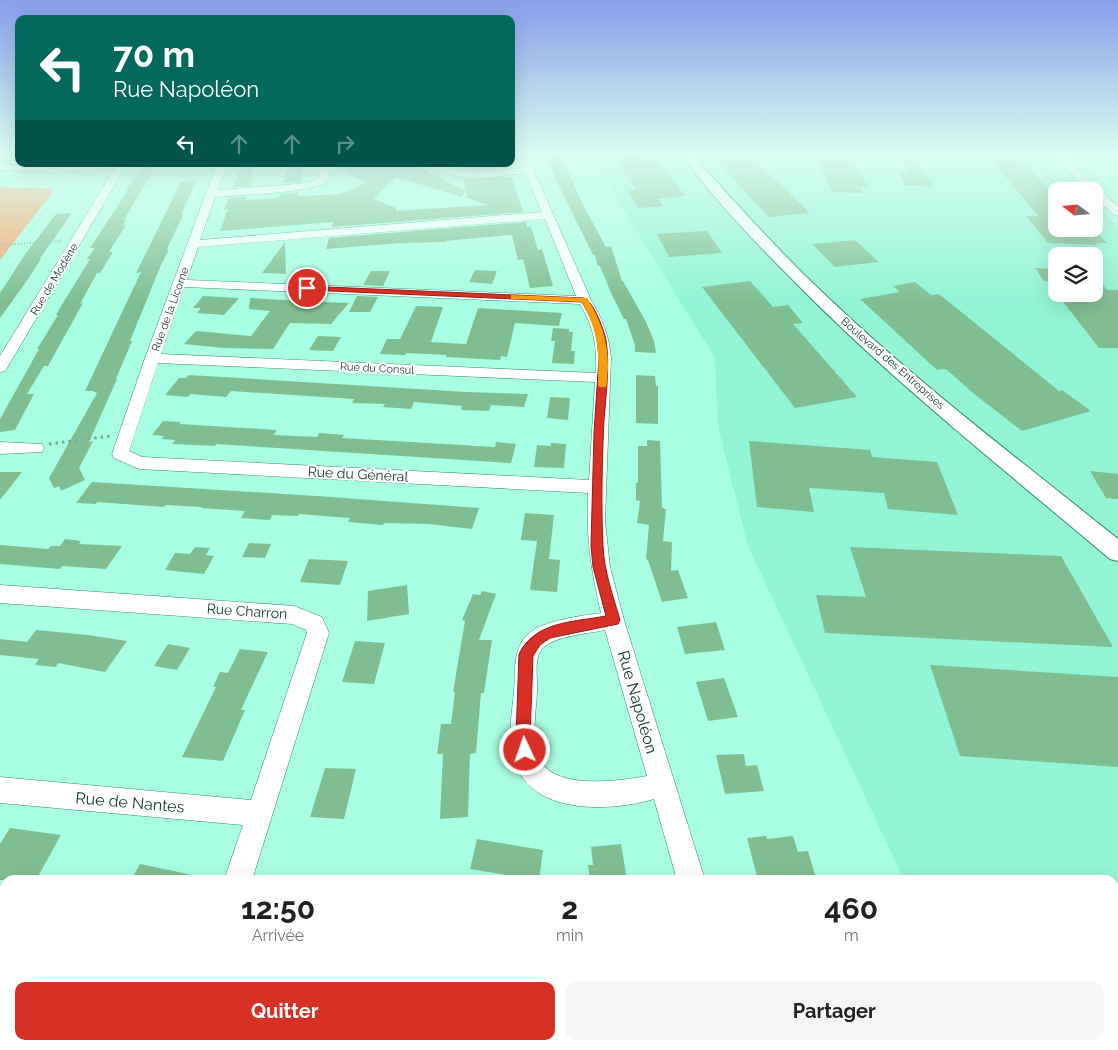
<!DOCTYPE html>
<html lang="fr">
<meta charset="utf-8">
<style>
:root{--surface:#fff;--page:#f6f6f6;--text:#202124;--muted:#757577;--accent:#d93025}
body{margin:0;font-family:Raleway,sans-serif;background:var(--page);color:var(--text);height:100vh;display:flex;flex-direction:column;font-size:19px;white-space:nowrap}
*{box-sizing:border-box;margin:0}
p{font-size:16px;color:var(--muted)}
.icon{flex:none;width:28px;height:28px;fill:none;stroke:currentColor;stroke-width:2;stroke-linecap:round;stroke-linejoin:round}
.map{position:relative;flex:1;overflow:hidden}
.side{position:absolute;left:0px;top:875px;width:1119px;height:175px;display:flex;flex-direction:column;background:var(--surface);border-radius:15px 15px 0 0;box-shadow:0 5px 20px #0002}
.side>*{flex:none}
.hud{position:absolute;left:15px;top:15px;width:500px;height:152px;border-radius:10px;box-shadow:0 5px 20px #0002;background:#00695c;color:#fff;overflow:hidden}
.needle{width:32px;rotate:286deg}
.fabs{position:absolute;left:1048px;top:182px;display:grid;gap:10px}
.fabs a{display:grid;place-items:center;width:55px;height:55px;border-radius:10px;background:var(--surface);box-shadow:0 5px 20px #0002;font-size:25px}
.pin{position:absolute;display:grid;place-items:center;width:42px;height:42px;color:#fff;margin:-21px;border:2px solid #fff;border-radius:50%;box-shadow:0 1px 5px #0007}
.me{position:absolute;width:55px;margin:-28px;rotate:357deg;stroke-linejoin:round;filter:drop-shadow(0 0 4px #0008)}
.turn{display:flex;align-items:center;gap:18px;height:105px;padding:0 15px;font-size:22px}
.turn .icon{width:65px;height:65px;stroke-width:2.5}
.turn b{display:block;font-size:35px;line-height:42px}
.lanes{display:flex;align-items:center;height:48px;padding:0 15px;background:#0003;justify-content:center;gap:25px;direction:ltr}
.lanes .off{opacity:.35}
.eta{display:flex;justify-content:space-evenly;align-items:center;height:85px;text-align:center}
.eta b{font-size:30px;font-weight:700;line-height:35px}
.cta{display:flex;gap:10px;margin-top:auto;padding:10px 15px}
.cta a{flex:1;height:58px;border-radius:10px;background:var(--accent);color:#fff;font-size:20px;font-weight:700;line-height:58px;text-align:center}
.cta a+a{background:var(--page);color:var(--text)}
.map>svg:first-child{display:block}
</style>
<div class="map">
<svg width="1118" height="1050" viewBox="0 0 1118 1050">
<rect width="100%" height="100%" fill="#a8fee2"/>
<path fill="#92f3d5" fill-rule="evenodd" d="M590,155H1052L1049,159L1082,191H1056V229H1094V203L1118,227V1050H983L981,1045H1114V880H904L748,546L718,427L715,358ZM1056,256H1094V294H1056Z"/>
<path fill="#fb9f64" d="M0,187L52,189V193L0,260Z"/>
<path fill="#80be91" d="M550,155L562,157L582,203L606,247L611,246L622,281H623L646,322L654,341L656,353L635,352V345L626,319H624L611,293L600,266H598L595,255H593L556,180L547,158H551Z
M654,155L685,196L658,199L663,206L638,208L628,191L636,190L615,157Z
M815,155H850L868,187H860L863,193L832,192Z
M899,155L915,156L935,187L905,185L898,172L909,173Z
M752,157L810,213L769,217L715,160Z
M989,157L1013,158L1018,163H1024L1043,183L1056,198V229H1094L1107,243H1095L1098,245L1048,243L1026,216H1038Z
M145,164H155L150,176L124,220H126L123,225H126L109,252H113L100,273H97L80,304L83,303L48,366H44L27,394H34L15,430L0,432V419L39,349H37L58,315H56L63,303L90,259H87L95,248H90L128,190L125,191Z
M243,164H255L250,179L253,178L251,186L233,187Z
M331,164H413L465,191L462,197L396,177L374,199L396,208V211L487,205L467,198L463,179L512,177L523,212L332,227L333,222L220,231L228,209H224L229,198L247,197L245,200L279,198L280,194L298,192L297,195L304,196L340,194L366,183Z
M460,164H510V167L473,170L461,168Z
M303,165L301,182L283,183L289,166Z
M196,181L181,215H183L167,249H169L161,265L130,341H132L116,379H117L89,442L93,441L79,468L85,480L61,491L59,486L54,488L49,478L97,393L93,391H85L141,272L136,273L181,182Z
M72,213L39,260L41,259L26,282L0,318V293L26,253L56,214Z
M526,222L527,227L531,226L538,250L542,249L553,286L530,288L523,259L518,260L512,235H510L445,241V242L401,243L326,249L329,238Z
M707,231L722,253L669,257L657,234Z
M855,240L879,262L835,267L812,244Z
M285,242L286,274L262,273Z
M1035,268L1056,269V293L1047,281H1044Z
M475,270L497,271L492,284L469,282Z
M371,271H390L383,286L363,285Z
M1094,274L1107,290H1118V348H1099L1057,294H1094Z
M750,281L773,307L788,305L803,323L793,324L857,397L795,408L702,287Z
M915,282L931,295L939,294L1059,391L1062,390L1091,411L1022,431L973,393L946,369L937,370L860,299L900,292L893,286Z
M203,296L239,298L224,315L197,313L201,308H193Z
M357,296L378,297L370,312H349Z
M250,298L300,301L349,303L331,324L290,323L273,349L224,348L184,344L196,331L251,336L270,311L249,309Z
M416,306L443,307L431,342L466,344L478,308L562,313L559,326L515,323L507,357L501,356L500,360L446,357L447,355L406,353L405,355L380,354L387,339H400Z
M553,328L569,329V332H573L571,351H575L574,364L552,363L555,341H551Z
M318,336L341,337L333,351L309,350Z
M189,375L466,392L528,394L524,407L491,405L489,411L461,410L462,406L414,402L411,409L383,407L385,404L352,403L354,399L231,391L226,397L190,394L188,397L165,395L179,378H186Z
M636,375L655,376L656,386H658V424L636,423Z
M550,397L570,398L568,420L547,418Z
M163,421L181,422L179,424L277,430L274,435L317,437L319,433L344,435L342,438L377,440L495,447L496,442L516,444L511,463L216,444L215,446L195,445L172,444L175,440L162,439L164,436L152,435Z
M647,440L660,441L662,508L666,509L663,541L672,542L671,571L678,570L688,598L662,602L648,560L646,559L649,525L637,523L640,501L636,500V483H638V446H647Z
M749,441L870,450L872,457L937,462L958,515L888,509L884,493L809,488L814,512L757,507Z
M551,443L566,444L564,468L534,467L537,445L551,446Z
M1090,471L1118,474V499L1106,498Z
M0,472H22L0,500Z
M92,482L317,496L479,508L472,529L429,524L384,523L383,525L348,522L350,518L299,514L298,516L272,515L270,520L241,518L245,511L201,508L202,507L166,505L164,507L97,502L96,504L76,503Z
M525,513L554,515L549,559L560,560L557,592L530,590L537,541L521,540Z
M65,539L81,541L79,544L122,546L106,569L62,566L60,569L0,564V545L48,549L51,546H60Z
M249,543L271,544L265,558L242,557Z
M195,547L210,548L206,555L214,556L204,574L165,570L175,553L190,554Z
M850,547L1061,556L1113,647L825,633L816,595L866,597Z
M309,559L348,561L340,585L300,582Z
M407,585L409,614L367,621L368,591Z
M482,591L496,594L479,640H492L484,693H481L476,753L470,754L468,817L440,819L443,754H437L441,724H451L455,692H453L465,621L462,620L473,594L480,595Z
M716,622L725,650L685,654L677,627Z
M36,630L88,635L127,641L105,672L58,663L56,667L35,665L39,659L0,655V639L27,642Z
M355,641L385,643L374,684L342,682Z
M168,644L190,648L177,670L154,666Z
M240,649L268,652L241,710H245L223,761L182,757L216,687H213L220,672L228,673Z
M930,665L1118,677V767L960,756Z
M724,678L738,717L708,721L696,682Z
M744,754L746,766L757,765L764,791L725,794L716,755Z
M325,768L356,769L344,819L310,817Z
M10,828L61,835L36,880H0V844Z
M766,836L767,839L793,836L798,852L808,851L815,875L758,880L747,838Z
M477,839L543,850L539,880L470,869Z
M621,844L627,880H590L588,865H593L591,847Z
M140,864L188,874L187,880H131Z"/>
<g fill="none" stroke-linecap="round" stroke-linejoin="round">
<g stroke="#328a72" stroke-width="1">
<path id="minor" d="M517,155H527L591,300C602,319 609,335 611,357L605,521L610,567L624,620L705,880H677L654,799C606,813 524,815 512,753C508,733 512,712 514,692C516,672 512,649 528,634C544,620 581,616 601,613C591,570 586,538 588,493L139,469L114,458L112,454L145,358L217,164H227L218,190L309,183L319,178V164H329C329,170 331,177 326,182C315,193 235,195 215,197L200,240L542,212L525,173C499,176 452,185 431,164C444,163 454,169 466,171C485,173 504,169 523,168ZM545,219L576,296L187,280L198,247ZM184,287L580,304C594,328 597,345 596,373L161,354ZM158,363L595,382L589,480L142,457L129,451ZM605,630L647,776C619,781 547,792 537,753C532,733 536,712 537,692C538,679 533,658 543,648C557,635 587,634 605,630Z
M1053,155H1063L1118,207V216L1114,215L1094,196V191H1089Z
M0,164L56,166L127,164L7,368L5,371L0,372V356L115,168L56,172L0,170Z
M0,442L42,444L44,448L42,452L0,454Z
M0,585L294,606L322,617L329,633L252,880H224L243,825L0,803V777L251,800L307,633L306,630L292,624L0,603Z
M168,1045H200L198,1050H166Z
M723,1045H755L757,1050H725Z"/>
</g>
<g stroke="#328a72" stroke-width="2">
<path id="tertiary" d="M682,155H693C734,202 776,248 821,291C914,380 1017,458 1118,539V561L1110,559C1000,466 887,377 787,274C750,237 713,198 682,155Z"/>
</g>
<g stroke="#328a72" stroke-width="1">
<path id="motorway" d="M1109,155H1118V161L1113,160Z"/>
</g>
<path stroke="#6eb09b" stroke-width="2" stroke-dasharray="1 2" stroke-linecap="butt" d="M0,245L62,241"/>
<path stroke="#6eb09b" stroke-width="3" stroke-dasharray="2.5 4" stroke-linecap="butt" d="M49,444L110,436"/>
<use href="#minor" fill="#fff" fill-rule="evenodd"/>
<use href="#tertiary" fill="#fff" fill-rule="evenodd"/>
<use href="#motorway" fill="#fff" fill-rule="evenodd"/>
</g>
<linearGradient id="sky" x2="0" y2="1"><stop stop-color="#879ee9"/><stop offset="0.51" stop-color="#d8fff2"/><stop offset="1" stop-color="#d8fff2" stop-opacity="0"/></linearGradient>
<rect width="1118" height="302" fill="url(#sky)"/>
<path fill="#d93025" stroke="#8d1f18" d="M304,286L584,298C594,302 604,330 606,340C610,366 606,394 604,420C602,461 601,505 603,546C604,571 613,596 620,620L618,624L613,625L550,638L540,645L533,656L530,738L532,750L530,755L525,757L520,755L516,738L519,654C535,621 574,622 606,616L593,567L591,546L594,433L599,357L597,339L593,322L582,302L307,290L303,288Z"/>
<path fill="#f59e0b" d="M511,295L587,298C601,321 608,341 608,368C607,374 608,381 606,387H599L598,385C599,350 599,334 582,302L514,299H511Z"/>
<g text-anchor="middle" stroke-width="4" stroke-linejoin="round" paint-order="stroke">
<g font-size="11" fill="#12372d" stroke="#fff">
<text transform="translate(54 279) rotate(-59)" y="4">Rue de Modène</text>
<text transform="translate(170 309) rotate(-70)" y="4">Rue de la Licorne</text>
<text transform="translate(893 363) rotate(41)" y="4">Boulevard des Entreprises</text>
<text transform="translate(377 368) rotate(3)" y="4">Rue du Consul</text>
</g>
<g font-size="14" fill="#12372d" stroke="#fff">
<text transform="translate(358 474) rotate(3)" y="5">Rue du Général</text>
<text transform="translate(247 611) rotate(4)" y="5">Rue Charron</text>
</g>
<g font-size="16" fill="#12372d" stroke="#fff">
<text transform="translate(638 702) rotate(74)" y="6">Rue Napoléon</text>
<text transform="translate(130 802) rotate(5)" y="6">Rue de Nantes</text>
</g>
</g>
</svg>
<div class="fabs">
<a><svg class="needle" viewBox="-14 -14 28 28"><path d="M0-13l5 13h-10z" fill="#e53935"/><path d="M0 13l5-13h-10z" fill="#757577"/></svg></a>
<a><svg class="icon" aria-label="layers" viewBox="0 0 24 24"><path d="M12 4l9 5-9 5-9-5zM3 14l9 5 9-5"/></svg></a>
</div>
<div class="pin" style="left:307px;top:288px;background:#d93025"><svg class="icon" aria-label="arrive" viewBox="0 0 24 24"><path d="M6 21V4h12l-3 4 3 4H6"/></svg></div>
<svg class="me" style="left:525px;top:750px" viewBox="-20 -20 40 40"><circle r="17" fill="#d93025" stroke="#fff" stroke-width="3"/><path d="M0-11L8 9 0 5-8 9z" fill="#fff"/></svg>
<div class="hud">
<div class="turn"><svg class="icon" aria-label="left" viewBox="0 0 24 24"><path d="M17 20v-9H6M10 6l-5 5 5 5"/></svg><div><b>70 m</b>Rue Napoléon</div></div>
<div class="lanes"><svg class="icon" aria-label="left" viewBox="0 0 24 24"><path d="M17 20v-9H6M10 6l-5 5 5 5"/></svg><svg class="icon off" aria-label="ahead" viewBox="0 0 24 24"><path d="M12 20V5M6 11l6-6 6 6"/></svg><svg class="icon off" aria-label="ahead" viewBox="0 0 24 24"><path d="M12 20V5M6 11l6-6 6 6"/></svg><svg class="icon off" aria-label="right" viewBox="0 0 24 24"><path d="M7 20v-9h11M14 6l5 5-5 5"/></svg></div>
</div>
<section class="side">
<div class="eta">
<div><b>12:50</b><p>Arrivée</p></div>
<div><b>2</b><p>min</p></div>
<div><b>460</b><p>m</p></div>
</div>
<div class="cta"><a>Quitter</a><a>Partager</a></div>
</section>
</div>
